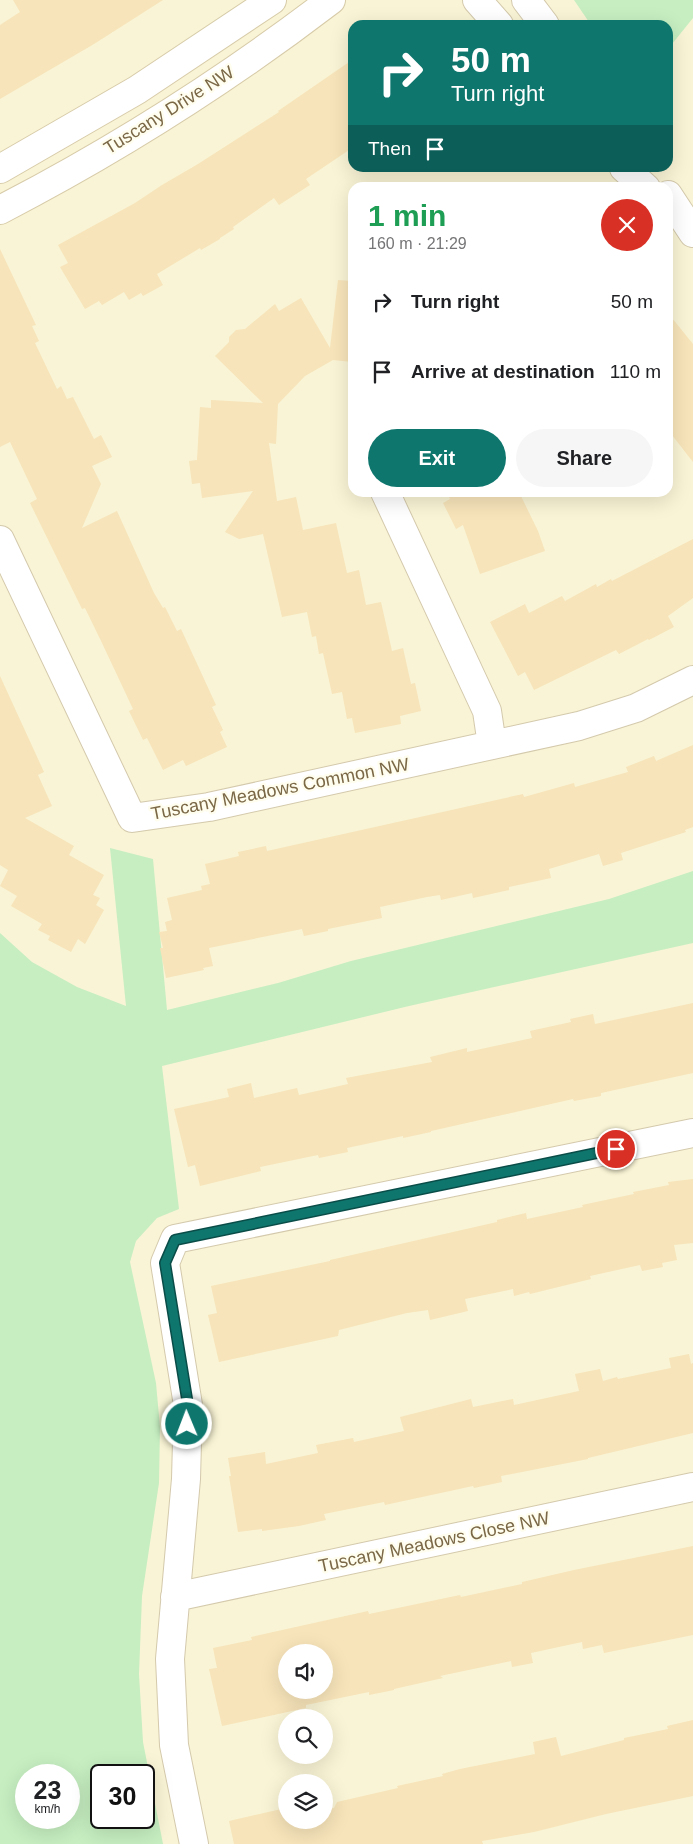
<!DOCTYPE html>
<meta charset="utf-8">
<style>
:root{--surface:#fff;--page:#f6f6f6;--text:#202124;--muted:#757577;--accent:#0f766e}
body{margin:0;font-family:Helvetica,sans-serif;background:var(--page);color:var(--text);height:100vh;display:flex;flex-direction:column;font-size:19px;white-space:nowrap}
*{box-sizing:border-box;margin:0}
p{font-size:16px;color:var(--muted)}
.icon{flex:none;width:28px;height:28px;fill:none;stroke:currentColor;stroke-width:2;stroke-linecap:round;stroke-linejoin:round}
.map{position:relative;flex:1;overflow:hidden}
.panel{position:absolute;left:348px;top:182px;width:325px;height:315px;display:flex;flex-direction:column;background:var(--surface);border-radius:15px;box-shadow:0 5px 20px #0002}
.panel>*{flex:none}
.top-card{position:absolute;left:348px;top:20px;width:325px;height:152px;border-radius:15px;box-shadow:0 5px 20px #0002;background:#0f766e;color:#fff;overflow:hidden}
.buttons{position:absolute;left:278px;top:1644px;display:grid;gap:10px}
.buttons a{display:grid;place-items:center;width:55px;height:55px;border-radius:50%;background:var(--surface);box-shadow:0 5px 20px #0002;font-size:25px}
.speed{position:absolute;left:15px;top:1764px;display:flex;gap:10px;font-size:25px;font-weight:700;text-align:center}
.speed>*{display:grid;place-content:center;width:65px;height:65px;border-radius:50%;background:var(--surface);box-shadow:0 5px 20px #0002;line-height:1}
.speed small{font-size:12px;font-weight:400}
.speed .limit{border:2px solid #111;border-radius:8px;background:#fff;color:#111}
.pin{position:absolute;display:grid;place-items:center;width:42px;height:42px;color:#fff;margin:-21px;border:2px solid #fff;border-radius:50%;box-shadow:0 1px 5px #0007}
.me{position:absolute;width:55px;margin:-28px;rotate:359deg;stroke-linejoin:round;filter:drop-shadow(0 0 4px #0008)}
.turn{display:flex;align-items:center;gap:18px;height:105px;padding:0 20px;font-size:22px}
.turn .icon{width:65px;height:65px;stroke-width:2.5}
.turn b{display:block;font-size:35px;line-height:42px}
.then{display:flex;align-items:center;height:48px;padding:0 20px;background:#0003;gap:10px;font-size:19px}
.round{display:grid;place-items:center;flex:none;width:52px;height:52px;border-radius:26px;background:var(--page)}
.head{display:flex;align-items:center;justify-content:space-between;height:85px;padding:0 20px}
h1{font-size:30px;font-weight:700;line-height:38px;color:#1e9e55}
.primary-button{display:flex;gap:10px;margin-top:auto;padding:10px 20px}
.primary-button a{flex:1;height:58px;border-radius:30px;background:var(--accent);color:#fff;font-size:20px;font-weight:700;line-height:58px;text-align:center}
.primary-button a+a{background:var(--page);color:var(--text)}
ul{padding:0;list-style:none}
li{display:flex;align-items:center;gap:15px;height:70px;padding:0 20px}
li div{flex:1}
li b{display:block;font-size:19px}
li em{font-style:normal}
.map>svg:first-child{display:block}
</style>
<div class="map">
<svg width="693" height="1844" viewBox="0 0 693 1844">
<rect width="100%" height="100%" fill="#fefce5"/>
<path fill="#f9f4d5" fill-rule="evenodd" d="M0,0H693V1844H0ZM352,25H668V168H352ZM352,188H668V492H352ZM286,1652H324V1690H286ZM286,1718H324V1755H286ZM26,1775H69V1818H26ZM101,1775H144V1818H101ZM286,1782H324V1820H286Z"/>
<path fill="#c6eec1" fill-rule="evenodd" d="M574,0H693V18L668,49V25H591Z
M110,848L153,859L167,1010L278,983L351,961L609,899L693,871V943L409,1006L162,1066L179,1209L157,1218L136,1241L130,1262L156,1383L160,1427L159,1483L142,1596L139,1674L143,1742L163,1844H0V933L32,962L77,987L126,1006ZM26,1775H69V1818H26ZM101,1775H144V1818H101Z"/>
<path fill="#f7e4ba" fill-rule="evenodd" d="M13,0H163L94,44L0,99V25L20,12Z
M352,60V148L306,179L310,185L279,205L274,198L233,227L234,229L220,238V239L201,250L200,248L157,274L163,285L143,296L141,293L129,300L124,292L102,305L99,301L85,309L60,267L68,263L58,245L135,203L162,185L198,164L279,112L278,111Z
M0,249L36,325L32,326L39,341L35,343L57,389L61,386L67,399L73,397L94,439L101,435L112,457L92,466L101,484L82,528L117,511L154,593L163,608L165,607L177,631L181,629L216,705L212,707L223,730L220,732L227,747L186,766L183,760L163,770L147,738L143,740L129,711L133,709L102,643L85,608L82,609L30,503L37,499L10,442L0,447Z
M338,280L352,281V362L333,360L305,376L278,404L276,444L269,443L277,501L296,497L303,530L336,523L347,573L359,570L366,605L381,602L392,651L403,648L411,684L415,683L421,711L400,716L401,724L355,733L352,718L347,719L342,692L332,694L323,653L319,654L316,636L312,637L307,612L282,617L263,534L239,539L225,532L253,491L202,498L200,483L192,484L189,461L197,460L200,407L211,408V400L263,403L215,356L229,342V337L236,330L245,329L275,304L279,311L301,298L330,348Z
M668,313L693,344V462L668,430Z
M447,492H519L538,531L545,551L480,574L463,525L456,529L443,503L450,499Z
M693,539V598L668,616L674,627L649,640L648,639L619,654L616,650L534,690L525,672L518,676L490,622L525,604L529,613L562,596L565,601L596,584L597,587L611,579L612,581Z
M0,676L44,772L38,775L52,806L25,818L74,846L69,855L104,875L93,895L100,898L96,905L104,910L85,944L78,939L71,952L48,940L50,936L38,930L42,924L11,906L17,896L0,886L8,870L0,865Z
M693,745V827L685,830L686,832L621,853L623,860L603,866L599,854L549,869L551,878L509,887V890L473,898L472,893L441,900L440,895L427,897L380,907L382,918L328,929V931L304,936L302,929L209,948L213,966L203,968L204,970L166,978L160,948H163L159,932L167,931L165,922L172,920L167,898L202,890L201,886L210,884L205,864L239,856L238,852L266,846L267,851L523,794L524,797L574,783L575,787L628,772L626,767L654,756L656,761Z
M693,1003V1073L601,1093V1096L574,1101L573,1099L431,1131V1132L403,1138V1136L347,1148L348,1152L319,1158L318,1155L260,1167L261,1171L200,1186L195,1165L188,1167L174,1109L229,1097L227,1089L251,1083L254,1098L297,1088L299,1095L348,1084L346,1078L432,1062L430,1057L467,1048V1052L532,1038L530,1031L571,1022L570,1019L593,1014L595,1024Z
M693,1179V1243L674,1245L677,1260L662,1263L663,1267L642,1271L640,1265L590,1276L591,1279L530,1294L529,1292L514,1296L513,1289L465,1299L468,1311L430,1320L428,1310L407,1313L339,1330L338,1336L219,1362L208,1315L217,1313L211,1286L330,1261V1260L497,1222V1220L526,1213L527,1219L583,1207L582,1205L634,1194L633,1192L669,1185L668,1182Z
M689,1354L691,1364L693,1363V1433L588,1458V1459L501,1476L502,1482L474,1488L473,1486L385,1505L384,1502L324,1514L326,1520L299,1526L262,1531V1529L238,1532L229,1476H231L228,1458L265,1452L266,1464L318,1453L316,1445L353,1438L354,1442L404,1431L400,1417L471,1399L473,1407L513,1399L514,1405L579,1391L575,1374L600,1369L603,1381L617,1377L618,1379L671,1368L669,1358Z
M693,1546V1635L604,1653L602,1645L583,1649L582,1642L531,1653L533,1663L512,1667L511,1661L440,1676L443,1678L394,1689V1690L369,1695V1692L306,1705V1708L222,1726L209,1669L217,1668L213,1648L252,1640L251,1637L368,1611L369,1614L460,1595L461,1597L522,1584V1582L574,1570ZM286,1652H324V1690H286Z
M693,1720V1796L606,1814L534,1832L482,1841L483,1844H234L229,1821L286,1808V1820H324V1810L334,1808L337,1802L398,1788L397,1786L443,1776L442,1774L460,1769L535,1754L533,1742L556,1737L561,1756L624,1740V1738L668,1729L667,1726Z"/>
<g fill="none" stroke-linecap="round" stroke-linejoin="round">
<g stroke="#d4c9ac" stroke-width="30">
<path id="street" d="M477,0L499,25
M526,0L545,25
M624,168L646,188
M668,195L693,233
M385,492L487,711L492,745
M0,540L132,818L209,807L579,726L636,708L693,680
M175,1597L693,1487
M194,1844L174,1745L170,1659L186,1479L188,1405L165,1263L175,1239L693,1133"/>
</g>
<g stroke="#d7cba9" stroke-width="30">
<path id="secondary" d="M0,169L137,90L272,0
M0,210C116,150 228,79 331,0"/>
</g>
<use href="#street" stroke="#fff" stroke-width="28"/>
<use href="#secondary" stroke="#fff" stroke-width="28"/>
</g>
<g fill="none" stroke-linecap="round" stroke-linejoin="round">
<g stroke="#0a4d48" stroke-width="12">
<path id="route" d="M187,1424L188,1405L165,1263L175,1240L616,1149"/>
</g>
<use href="#route" stroke="#0f766e" stroke-width="9"/>
</g>
<g text-anchor="middle" stroke-width="4.5" stroke-linejoin="round" paint-order="stroke">
<g font-size="18" fill="#7a6847" stroke="#fffded">
<text transform="translate(169 110) rotate(-32)" y="6">Tuscany Drive NW</text>
<text transform="translate(280 789) rotate(-11)" y="6">Tuscany Meadows Common NW</text>
<text transform="translate(434 1542) rotate(-12)" y="6">Tuscany Meadows Close NW</text>
</g>
</g>
</svg>
<div class="buttons">
<a><svg class="icon" aria-label="sound" viewBox="0 0 24 24"><path d="M4 9h4l5-4v14l-5-4H4zM17 9q2 3 0 6"/></svg></a>
<a><svg class="icon" aria-label="search" viewBox="0 0 24 24"><circle cx="10" cy="10" r="6"/><path d="M15 15l6 6"/></svg></a>
<a><svg class="icon" aria-label="layers" viewBox="0 0 24 24"><path d="M12 4l9 5-9 5-9-5zM3 14l9 5 9-5"/></svg></a>
</div>
<div class="speed"><div>23<small>km/h</small></div><div class="limit">30</div></div>
<div class="pin" style="left:616px;top:1149px;background:#d93025"><svg class="icon" aria-label="arrive" viewBox="0 0 24 24"><path d="M6 21V4h12l-3 4 3 4H6"/></svg></div>
<svg class="me" style="left:187px;top:1424px" viewBox="-20 -20 40 40"><circle r="17" fill="#0f766e" stroke="#fff" stroke-width="3"/><path d="M0-11L8 9 0 5-8 9z" fill="#fff"/></svg>
<div class="top-card">
<div class="turn"><svg class="icon" aria-label="right" viewBox="0 0 24 24"><path d="M7 20v-9h11M14 6l5 5-5 5"/></svg><div><b>50 m</b>Turn right</div></div>
<div class="then">Then<svg class="icon" aria-label="arrive" viewBox="0 0 24 24"><path d="M6 21V4h12l-3 4 3 4H6"/></svg></div>
</div>
<section class="panel">
<div class="head"><div><h1>1 min</h1><p>160 m · 21:29</p></div><a class="round" style="background:#d93025;color:#fff"><svg class="icon" aria-label="close" viewBox="0 0 24 24"><path d="M6 6l12 12M18 6L6 18"/></svg></a></div>
<ul>
<li><svg class="icon" aria-label="right" viewBox="0 0 24 24"><path d="M7 20v-9h11M14 6l5 5-5 5"/></svg><div><b>Turn right</b></div><em>50 m</em></li>
<li><svg class="icon" aria-label="arrive" viewBox="0 0 24 24"><path d="M6 21V4h12l-3 4 3 4H6"/></svg><div><b>Arrive at destination</b></div><em>110 m</em></li>
</ul>
<div class="primary-button"><a>Exit</a><a>Share</a></div>
</section>
</div>
